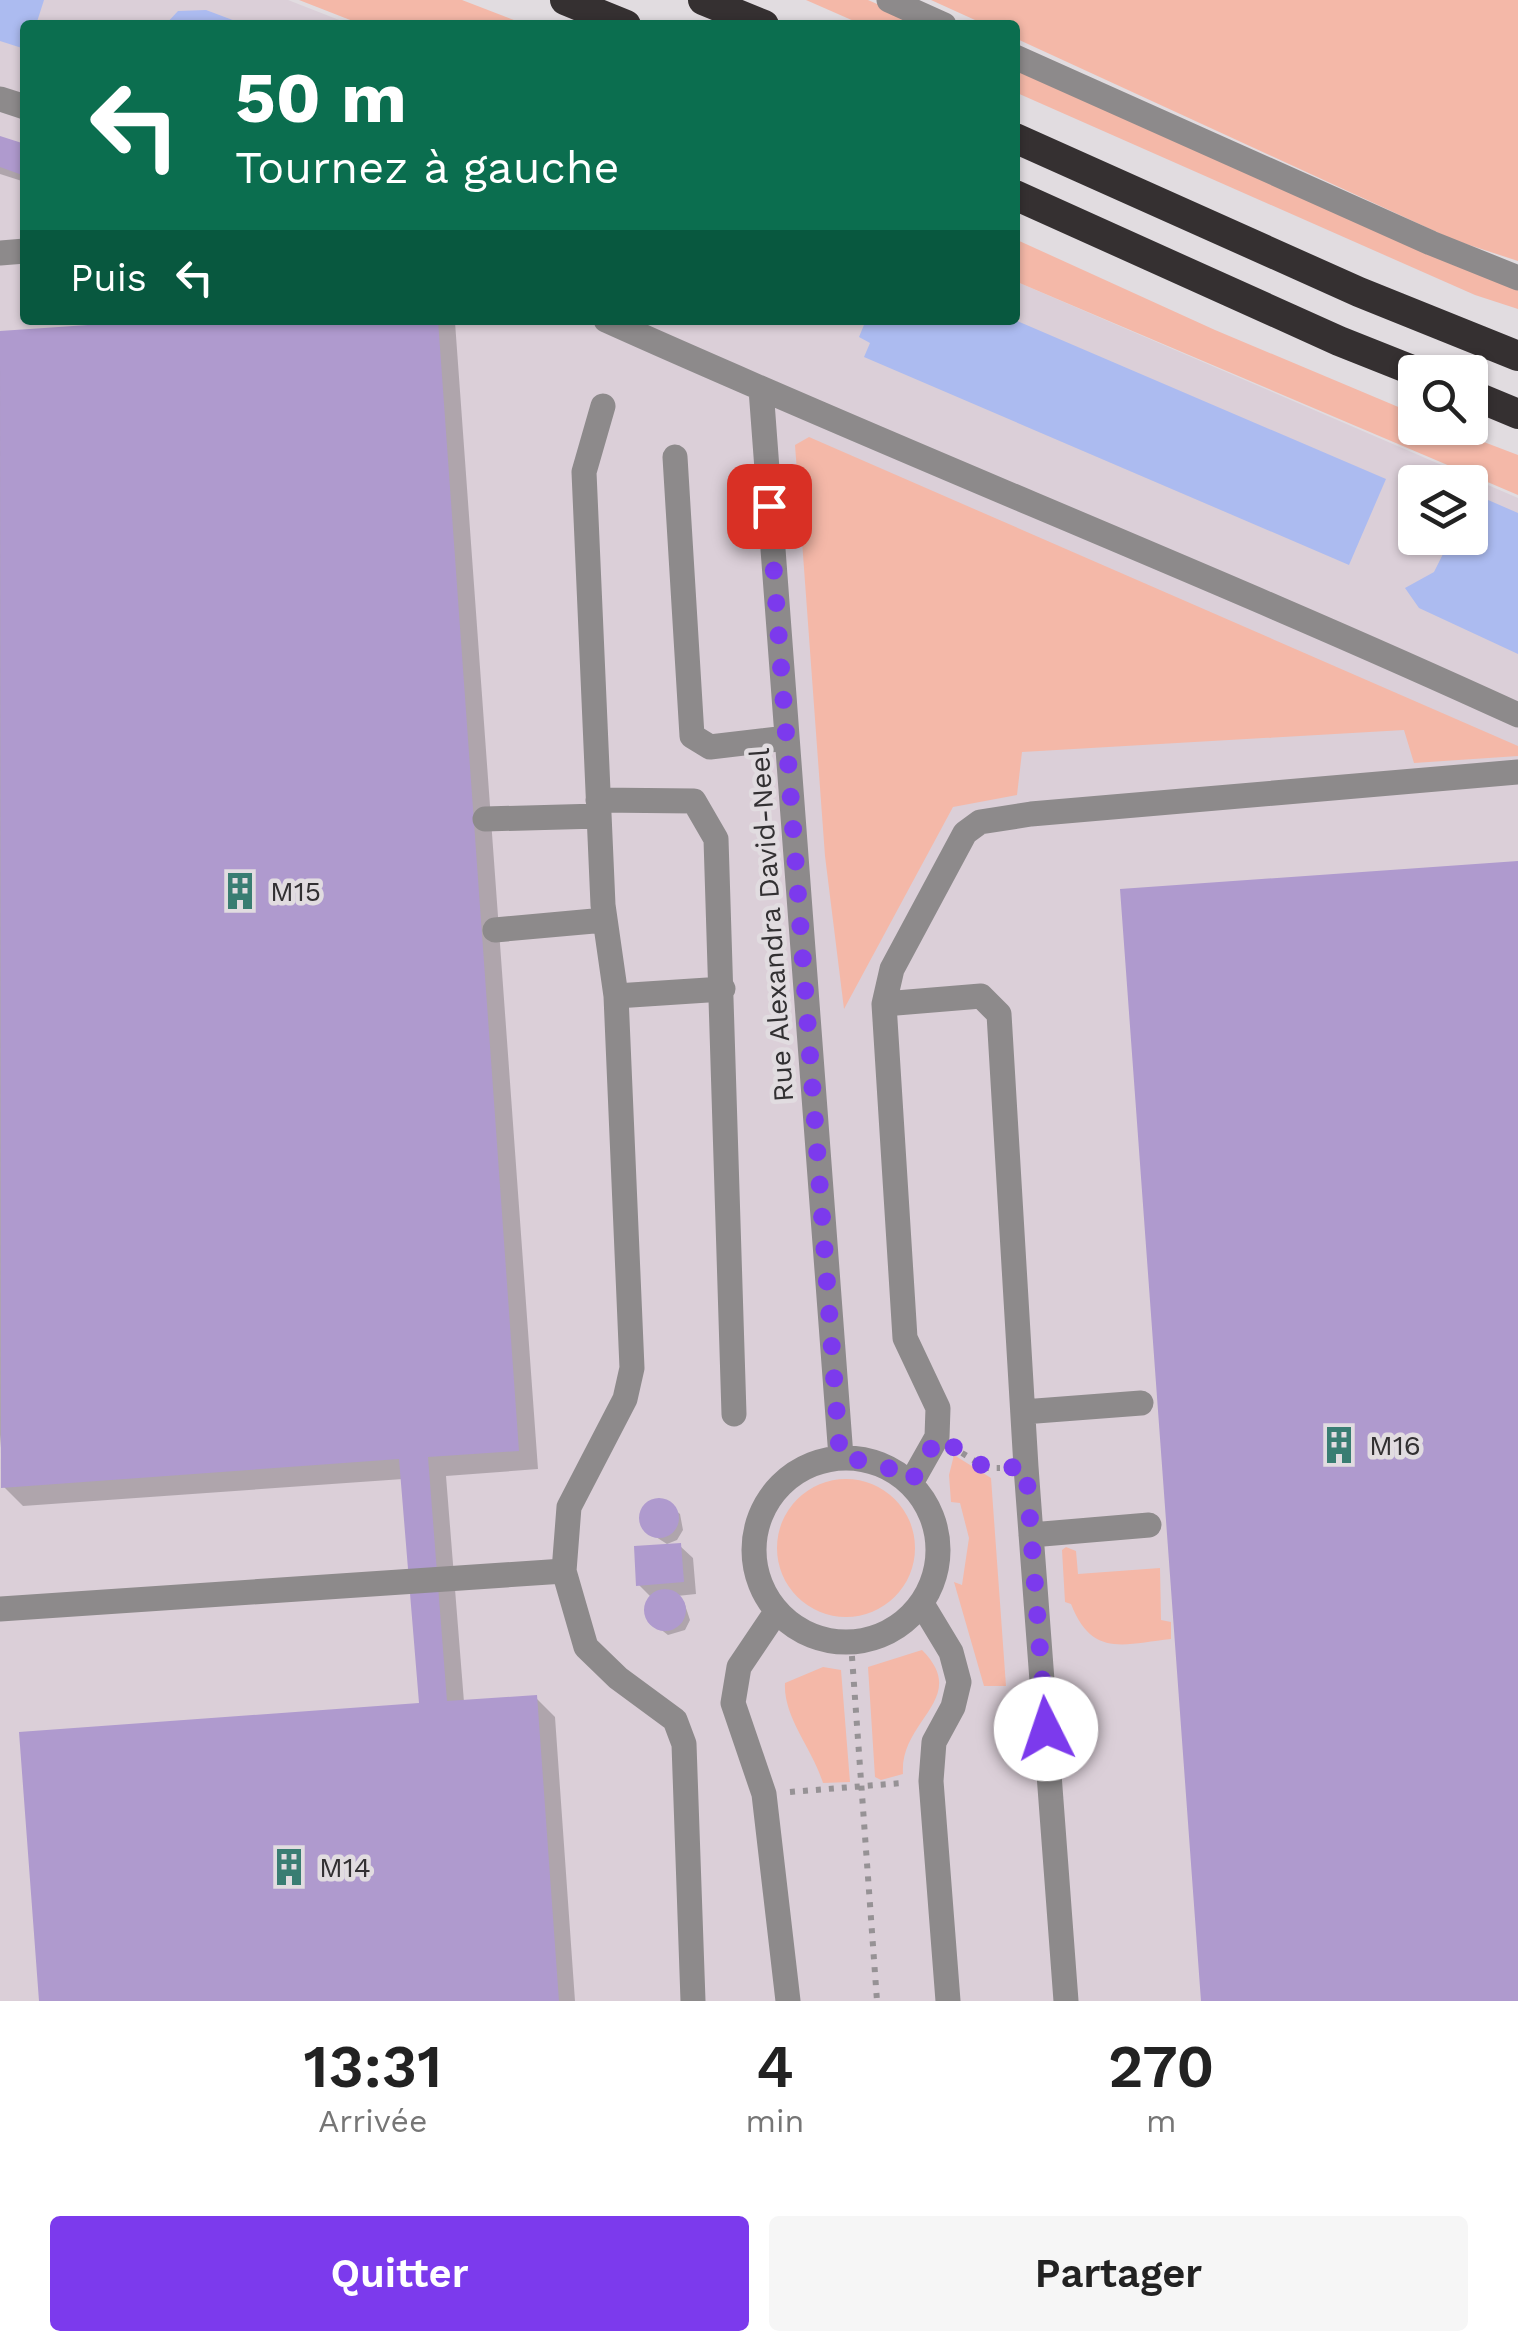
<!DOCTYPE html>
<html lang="fr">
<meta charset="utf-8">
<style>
:root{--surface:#fff;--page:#f6f6f6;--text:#222;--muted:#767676;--accent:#7c3aed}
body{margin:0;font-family:"Work Sans",sans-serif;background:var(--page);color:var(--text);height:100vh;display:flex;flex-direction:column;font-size:38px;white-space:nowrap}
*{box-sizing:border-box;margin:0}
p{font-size:32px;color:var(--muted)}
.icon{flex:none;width:55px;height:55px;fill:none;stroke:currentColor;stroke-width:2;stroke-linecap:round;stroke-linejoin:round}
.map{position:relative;height:2001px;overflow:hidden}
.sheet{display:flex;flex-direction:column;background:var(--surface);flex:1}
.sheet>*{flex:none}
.guide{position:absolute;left:20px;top:20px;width:1000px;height:305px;border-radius:10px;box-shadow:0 2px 8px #0004;background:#0b6e4f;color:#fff;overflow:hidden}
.buttons{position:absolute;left:1398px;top:355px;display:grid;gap:20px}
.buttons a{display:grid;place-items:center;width:90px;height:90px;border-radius:10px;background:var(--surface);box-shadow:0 2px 8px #0004;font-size:50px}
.pin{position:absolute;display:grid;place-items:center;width:85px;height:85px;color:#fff;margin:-42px;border-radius:20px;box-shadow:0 5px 15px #0006}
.me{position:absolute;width:110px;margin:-55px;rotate:356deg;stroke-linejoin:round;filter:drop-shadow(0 0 8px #0008)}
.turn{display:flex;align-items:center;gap:35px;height:210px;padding:0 50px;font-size:45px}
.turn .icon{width:130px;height:130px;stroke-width:2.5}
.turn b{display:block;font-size:70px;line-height:85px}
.then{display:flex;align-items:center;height:95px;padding:0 50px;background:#0003;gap:20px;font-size:38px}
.eta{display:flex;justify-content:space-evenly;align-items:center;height:170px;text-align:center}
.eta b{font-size:60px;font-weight:600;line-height:70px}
.action{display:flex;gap:20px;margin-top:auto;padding:20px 50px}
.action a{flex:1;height:115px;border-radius:10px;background:var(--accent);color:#fff;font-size:40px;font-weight:600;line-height:115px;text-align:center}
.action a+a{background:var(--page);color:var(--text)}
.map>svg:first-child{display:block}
</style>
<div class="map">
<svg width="1518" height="2001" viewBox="0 0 1518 2001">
<rect width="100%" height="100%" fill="#e1dce0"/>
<path fill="#dbcfd8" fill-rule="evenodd" d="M0,0H288L352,25H25V320H1015V281L1518,498V2001H0ZM1415,482H1470V538H1415Z"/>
<path fill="#f4b8a8" d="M299,0H462L527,25H363Z
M806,0H868L925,25H863Z
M931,0H1518V261L1454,240L1015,38V25H986Z
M1015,64L1518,283V309L1475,295L1015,92Z
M1015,239L1215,330L1415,414V428H1447L1518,455V495L1015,281Z
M809,437L1518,746V756L1414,763L1404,730L1022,752L1017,795L953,807L844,1009L825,856L795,445Z
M954,1455L991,1478L1006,1686H984L954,1582L962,1585L969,1538L960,1503L951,1502L949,1475Z
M777 1548a69 69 0 1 1 138 0a69 69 0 1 1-138 0Z
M1066,1547L1076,1551L1078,1574L1160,1568L1161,1620L1171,1622V1639C1124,1644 1092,1658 1071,1604L1065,1602L1062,1550Z
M922,1650C971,1699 899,1720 903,1774L881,1780L875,1777L868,1667Z
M823,1667L841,1670L850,1782L823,1783C812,1748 783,1717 785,1683Z"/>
<path fill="#acbbf0" d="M0,0H44L36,25H25V49L0,41Z
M206,10L246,25H165L178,11Z
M866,320H1015L1386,479L1349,565L864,357L870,343L859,337Z
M1472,493L1518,513V654L1419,608L1405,588L1434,572L1451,538H1470Z"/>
<path fill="#0003" d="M0,138L25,147V182L0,174Z
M196,320L455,322L538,1469L446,1476L464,1702L536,1698L555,1717L575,2001H41L422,1705L403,1479L23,1506L4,1487L0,1435V334Z
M664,1501L680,1514L683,1530L677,1540L667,1544L645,1530L642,1514L647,1505Z
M680,1546L693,1558L696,1594L677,1596L684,1602L690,1620L685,1630L668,1635L651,1622L647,1610L653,1599L639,1585Z"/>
<path fill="#af9ace" d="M0,136L25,144V176L0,167Z
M161,320H438L519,1451L428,1457L447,1701L537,1695L559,2001H39L19,1732L419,1703L399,1459L1,1488L0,331Z
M1518,861V2001H1201L1120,889Z
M639 1518a20 20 0 1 1 40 0a20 20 0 1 1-40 0Z
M681,1543L684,1582L636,1586L634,1546Z
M644 1610a21 21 0 1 1 42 0a21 21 0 1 1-42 0Z"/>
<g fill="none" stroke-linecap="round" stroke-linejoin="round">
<path stroke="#969295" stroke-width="6" stroke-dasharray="5 8" stroke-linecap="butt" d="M962,1453L986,1468H1000
M851,1643L877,2001
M790,1792L902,1783"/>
<path stroke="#8d8a8b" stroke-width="25" d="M889,0L944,25
M1015,57L1431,243L1518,278
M0,99L25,107
M0,253L25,251
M606,320C908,456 1217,577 1518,715
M761,389L841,1457
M603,406L584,472L603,905L616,996L632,1368L625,1399L569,1507L564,1571L586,1647L618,1678L675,1720L684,1744L693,2001
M675,457L692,736L710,747L787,738
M598,800L694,801L716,839L734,1414
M485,819L599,816
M495,930L605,920
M616,996L723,989
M884,1004L981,996L999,1014L1026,1467L1066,2001
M1023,1412L1141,1403
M754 1550a92 92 0 1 1 184 0a92 92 0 1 1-184 0Z
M911,1483L937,1437L938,1408L905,1338L884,1004L892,969L965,833L980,822L1031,814L1518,772
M1031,1535L1149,1525
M922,1604L951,1652L959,1682L953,1707L934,1742L931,1781L948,2001
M0,1609L564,1571
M776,1612L739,1667L733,1703L764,1794L788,2001"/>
<path stroke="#353031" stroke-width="30" d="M565,0L626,25
M703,0L764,25
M1015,138L1359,292L1518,356
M1015,195L1339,341L1417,372
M1470,394L1518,414"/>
</g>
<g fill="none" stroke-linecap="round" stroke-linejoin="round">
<path stroke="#7c3aed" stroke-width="18" stroke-dasharray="0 32.4" d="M769,506L840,1457L882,1464L911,1482L938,1437L986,1468L1026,1467L1046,1729"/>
</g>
<defs>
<g id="building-bare" transform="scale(3)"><path d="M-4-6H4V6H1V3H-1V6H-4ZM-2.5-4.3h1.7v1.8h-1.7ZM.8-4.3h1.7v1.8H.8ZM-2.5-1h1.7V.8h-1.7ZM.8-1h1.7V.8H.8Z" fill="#397d72" stroke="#e1dce0" stroke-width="2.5" paint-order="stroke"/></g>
</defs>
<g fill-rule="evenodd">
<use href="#building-bare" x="240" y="891"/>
<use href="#building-bare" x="1339" y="1445"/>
<use href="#building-bare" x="289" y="1867"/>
</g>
<g text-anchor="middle" stroke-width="9" stroke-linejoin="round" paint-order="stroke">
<g font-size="28" fill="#323032" stroke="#e1dce0" text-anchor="start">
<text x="270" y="901">M15</text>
<text x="1369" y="1455">M16</text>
<text x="319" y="1877">M14</text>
</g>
<g font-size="28" fill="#323032" stroke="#e1dce0">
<text transform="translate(771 925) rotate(-94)" y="10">Rue Alexandra David-Neel</text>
</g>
</g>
</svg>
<div class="buttons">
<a><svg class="icon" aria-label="search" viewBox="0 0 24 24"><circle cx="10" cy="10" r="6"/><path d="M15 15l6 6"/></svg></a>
<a><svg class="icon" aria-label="layers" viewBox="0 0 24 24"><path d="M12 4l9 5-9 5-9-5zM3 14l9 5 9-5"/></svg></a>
</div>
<div class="pin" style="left:769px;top:506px;background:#d93025"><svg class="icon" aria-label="arrive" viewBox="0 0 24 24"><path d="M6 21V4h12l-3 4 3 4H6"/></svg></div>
<svg class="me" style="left:1046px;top:1729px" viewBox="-20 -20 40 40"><circle r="19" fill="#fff"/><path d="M0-13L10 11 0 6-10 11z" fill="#7c3aed"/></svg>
<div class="guide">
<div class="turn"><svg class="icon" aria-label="left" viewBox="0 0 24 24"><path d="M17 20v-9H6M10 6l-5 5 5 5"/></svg><div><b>50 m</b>Tournez à gauche</div></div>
<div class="then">Puis<svg class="icon" aria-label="left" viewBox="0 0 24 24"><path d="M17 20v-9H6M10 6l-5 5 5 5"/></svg></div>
</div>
</div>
<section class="sheet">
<div class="eta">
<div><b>13:31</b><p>Arrivée</p></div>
<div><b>4</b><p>min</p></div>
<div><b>270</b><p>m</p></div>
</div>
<div class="action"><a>Quitter</a><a>Partager</a></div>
</section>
